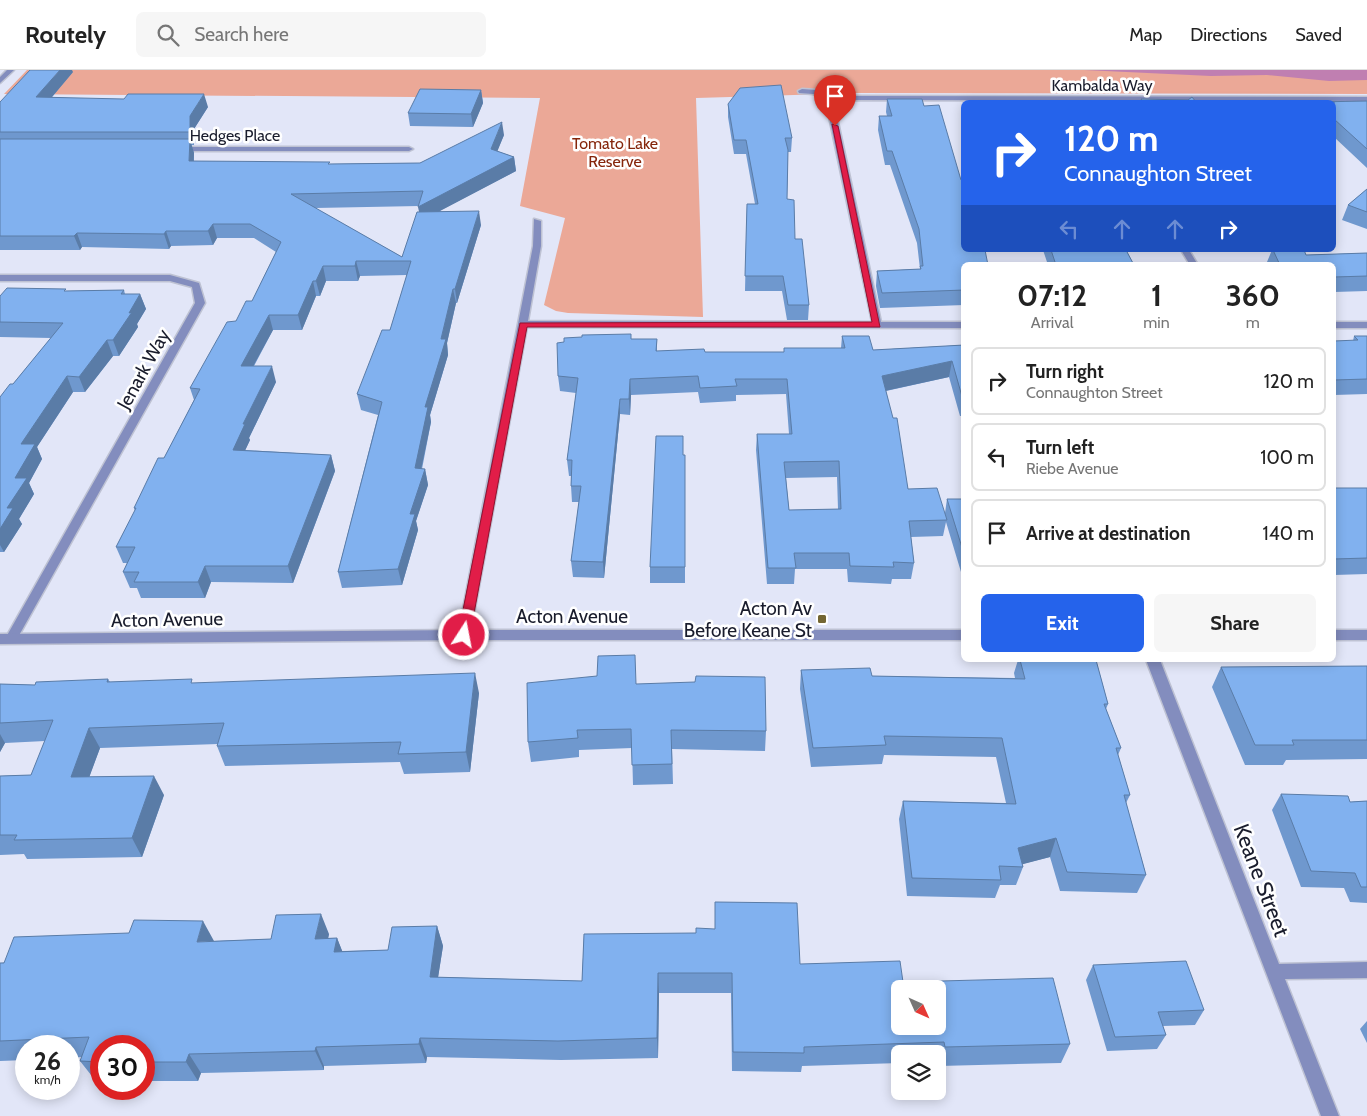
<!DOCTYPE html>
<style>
:root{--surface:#fff;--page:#f6f6f6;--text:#222;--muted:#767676;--line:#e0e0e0;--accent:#2563eb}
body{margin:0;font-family:Cabin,sans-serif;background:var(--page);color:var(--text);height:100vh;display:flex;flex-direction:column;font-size:19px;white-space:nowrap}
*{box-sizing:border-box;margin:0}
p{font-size:16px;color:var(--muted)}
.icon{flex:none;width:28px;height:28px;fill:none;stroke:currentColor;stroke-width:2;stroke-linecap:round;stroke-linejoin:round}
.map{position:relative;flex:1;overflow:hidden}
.details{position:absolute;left:961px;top:192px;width:375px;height:400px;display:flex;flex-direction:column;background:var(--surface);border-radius:8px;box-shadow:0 2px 12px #0003}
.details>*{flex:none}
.hud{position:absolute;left:961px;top:30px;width:375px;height:152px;border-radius:8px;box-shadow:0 2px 12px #0003;background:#2563eb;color:#fff;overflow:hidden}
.needle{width:32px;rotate:135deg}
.buttons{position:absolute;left:891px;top:910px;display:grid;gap:10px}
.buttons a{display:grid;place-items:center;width:55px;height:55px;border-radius:8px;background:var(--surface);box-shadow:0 2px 12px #0003;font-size:25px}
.speed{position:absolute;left:15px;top:965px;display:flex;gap:10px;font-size:25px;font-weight:700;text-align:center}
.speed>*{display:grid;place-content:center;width:65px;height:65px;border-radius:50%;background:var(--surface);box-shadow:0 2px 12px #0003;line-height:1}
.speed small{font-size:12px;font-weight:400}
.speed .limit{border:8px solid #d22;background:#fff;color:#111}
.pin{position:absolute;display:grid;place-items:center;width:42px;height:42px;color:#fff;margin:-51px -21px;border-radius:50% 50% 50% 0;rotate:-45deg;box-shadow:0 0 5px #0007}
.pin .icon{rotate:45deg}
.me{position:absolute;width:55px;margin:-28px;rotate:11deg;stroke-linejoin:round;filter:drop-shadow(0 0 4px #0008)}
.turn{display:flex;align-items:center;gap:18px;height:105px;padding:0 20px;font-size:22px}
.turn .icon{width:65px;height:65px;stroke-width:2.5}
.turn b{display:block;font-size:35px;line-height:42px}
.lanes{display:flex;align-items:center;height:48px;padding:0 20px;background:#0003;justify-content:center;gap:25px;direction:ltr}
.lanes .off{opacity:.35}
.eta{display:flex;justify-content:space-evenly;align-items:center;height:85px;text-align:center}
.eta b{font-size:30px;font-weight:800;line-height:35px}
.action{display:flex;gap:10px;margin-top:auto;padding:10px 20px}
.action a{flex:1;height:58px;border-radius:8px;background:var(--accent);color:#fff;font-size:20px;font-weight:800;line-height:58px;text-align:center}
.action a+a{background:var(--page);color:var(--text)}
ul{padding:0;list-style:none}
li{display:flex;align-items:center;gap:15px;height:68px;margin:0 10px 8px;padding:0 10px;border:2px solid var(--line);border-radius:8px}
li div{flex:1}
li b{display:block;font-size:19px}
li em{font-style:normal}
header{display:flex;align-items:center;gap:30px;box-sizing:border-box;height:70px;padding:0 25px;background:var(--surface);border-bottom:1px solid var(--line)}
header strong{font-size:24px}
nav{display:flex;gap:28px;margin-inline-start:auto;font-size:18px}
.search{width:350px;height:45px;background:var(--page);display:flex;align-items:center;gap:12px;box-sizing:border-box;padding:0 18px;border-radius:8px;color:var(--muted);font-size:19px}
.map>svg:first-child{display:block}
</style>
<header>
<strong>Routely</strong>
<div class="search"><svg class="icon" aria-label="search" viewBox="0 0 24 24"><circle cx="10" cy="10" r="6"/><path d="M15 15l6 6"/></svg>Search here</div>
<nav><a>Map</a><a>Directions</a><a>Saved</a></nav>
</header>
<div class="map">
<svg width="1367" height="1046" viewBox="0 0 1367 1046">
<rect width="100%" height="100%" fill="#e2e6f8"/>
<path fill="#eba897" d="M27,0H1367V24L858,23L696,28L703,247L568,243L556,241L544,235L565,148L520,136L540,28L4,24Z"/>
<path fill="#c07fb1" d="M1084,0H1367V10L1329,11L1267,5L1211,6Z"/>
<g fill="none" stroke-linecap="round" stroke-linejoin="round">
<g stroke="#bec2d3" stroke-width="3">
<path id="service" d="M802,19L817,20L842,31L838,33L813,24L799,23L798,21Z"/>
</g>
<g stroke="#bec2d3" stroke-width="3">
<path id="minor" d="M855,26L1367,27V31L855,30L840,33L835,38L881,252H964V258L527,257L470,565L469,568H459L458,565L533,176L534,149L541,151V176L528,251L872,252L827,37L835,29Z
M172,77H409L413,79L409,81H172Z
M1181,180H1189L1198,195H1190Z
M0,205H170L199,213L205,233L17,569L16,572H6L5,569L195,233L192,217L170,211H0Z
M1334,252H1367V258H1334Z
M1146,590H1160L1279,894L1367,892V908L1285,909L1339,1046H1321Z"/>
</g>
<g stroke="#bec2d3" stroke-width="3">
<path id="tertiary" d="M7,0H14L0,13V7Z
M464,560H964V570H464L0,574V564Z
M1334,560H1367V570H1334Z"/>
</g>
<use href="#service" fill="#838dbe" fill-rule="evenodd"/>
<use href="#minor" fill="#838dbe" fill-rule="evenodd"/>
<use href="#tertiary" fill="#838dbe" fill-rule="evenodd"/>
</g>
<path fill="#6f98ce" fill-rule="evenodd" d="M73,2L52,27L208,37L194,59V75H191L194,83V91L330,94L420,93L504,65L497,81L514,87L516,101L439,141L481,155L457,233H456L447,273L448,285L430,345L431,352L422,399H425L428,415L416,451L418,460L402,515L342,518L338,502L378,345L361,340L357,324L390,260L407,205L360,206L358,211H326L320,226H316L302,260H273L254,296L276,312L249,368L250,370L245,380L331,385L335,401L293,513L211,512L205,528H141L137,518H130L123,502L127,493H123L116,477L135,441L134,438L164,388L194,330L190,318L236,251L252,231L276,182L254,168H217L213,175L171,176L169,179L82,177L80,180H0V32ZM419,136V142L402,187L315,138Z
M481,20L483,33L473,57L410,56L408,43Z
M887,29L964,195V235L880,238L876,216L877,201L920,199L917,173L890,95H885L878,60L879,46H887L886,42Z
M1367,31V98L1334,67V32H1315Z
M728,34L792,68L791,82H788L787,129L795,169L809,235L808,250H787L782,221H745L747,134H755L746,84H734L728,47Z
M1367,119V159L1342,150L1348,135Z
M1043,180H1126L1134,195H1048Z
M1272,180H1304L1306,185L1367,183V221L1334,222V195H1268L1267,192Z
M124,220L125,224H140L146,239L137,254L138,257L119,286H113L85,322H73L37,377L42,389L29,413L34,424L19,449L22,454L4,482H0V327L13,314L51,268L0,267V226L66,221Z
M842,266L873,280L964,275V346H960L949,307L886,321L908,419L945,443L947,429H964V502H961L946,452L943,466L911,467L914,493L911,509H892L891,514L848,512L847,499H795L794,514H767L756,380L757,364H789L786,324L736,325V331L700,333L698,322L631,325L630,345L620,344L604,508L573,507L571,491L579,432H572L571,416V406H569L567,390L576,323L560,321L558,306L564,272L632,269H657V281L705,282H784V278H841ZM837,407L838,439L789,440L786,408Z
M1354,266H1367V324L1334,325V271H1353Z
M683,385H685V513H650V497Z
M1334,418H1367V504L1334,505Z
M1018,590H1096L1108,634L1106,639L1121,678L1118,685L1130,725L1126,733L1146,805L1137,823L1060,821L1050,787L1022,794L1023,797L1016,815H1000L995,828L907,826L899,749L903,731L1006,733L996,687L884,685L882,694L811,697L800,619L801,600L872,606L1015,608L1014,603Z
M1367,596V689L1286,690L1283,695H1245L1212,617L1221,597Z
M108,609L110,612L194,613L479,623L470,702L404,704L400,692L225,696L217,676L218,674L100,678L89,707L164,725L142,787L27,789L24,784L0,785V706L31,705L45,671L5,673L0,682V614L35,615Z
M636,614L766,661L765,681L672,679L673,714L633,715L632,678L579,680V687L531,692L528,672Z
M1281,724L1350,732L1367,731V833L1350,832L1344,818L1301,817L1272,740Z
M437,856L443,876L438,907L582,911L584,864L800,894L903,912L1070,974L1061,993L939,996L938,984H900V993L802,996L801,1002L732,1001L731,923H659L658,988L561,990L427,987L426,993L324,996V1000L201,1003L198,1011H144V976H101V1010H95L80,991L82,987L69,988V976H26V990L0,991V893L214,871L271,869L329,864L328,868H337L342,881L388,880Z
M1093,895L1204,940L1195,955L1163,956L1166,965L1157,979L1107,981L1086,910Z
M1367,951V973L1360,959Z"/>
<path fill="#5a7ca7" d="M60,0H72L73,2L41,40L36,27Z
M481,20L483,33L473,57L471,44Z
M204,24L208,37L194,59V75L190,62V46Z
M502,52L504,65L493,92L491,79Z
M190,69L194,83L193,104L189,91Z
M514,87L516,101L421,151L418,137Z
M479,141L481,155L457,233L455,219Z
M213,154L217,168L213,175L208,161Z
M166,161L171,176L169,179L164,164Z
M77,163L82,177L80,180L74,166Z
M356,191L360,206L358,211L355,196Z
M323,196L326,211L320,226L316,211Z
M313,211L316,226L302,260L298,245Z
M453,219L456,233L447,273L448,285L430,345L431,352L418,414L415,398L425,337Z
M140,224L146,239L137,254L138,257L119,286L113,270Z
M269,245L273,260L245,311L241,296Z
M107,270L113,286L85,322L79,307Z
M952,291L949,307L880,322L882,306Z
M272,296L276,312L249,368L250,370L238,396L233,380L243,354Z
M67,306L73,322L37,377L42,389L29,413L34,424L19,449L22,454L4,482L0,475V459L15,408L21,374Z
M630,309L631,325L630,345L629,329Z
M620,329V344L604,508L603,492Z
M331,385L335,401L293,513L288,496Z
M425,399L428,415L416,451L418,460L402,515L398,499L410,444Z
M205,496L211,512L205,528L198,512Z
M475,603L479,623L470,702L466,682Z
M89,658L100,678L82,727L71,707Z
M0,664L5,673L0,682Z
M154,706L164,725L142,787L132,768Z
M1056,768L1050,787L1012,797L1018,778Z
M321,844L329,864L324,889L315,869Z
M203,851L214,871L197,872Z
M437,856L443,876L435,927L430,907Z
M337,868L345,888L334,882Z
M658,903L659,923L658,988L657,968Z
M420,968L427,987L426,993L419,974Z
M316,977L324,996V1000L315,981Z
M189,984L201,1003L198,1011L186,992Z"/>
<path fill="#81b1ef" stroke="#5a7ca7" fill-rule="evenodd" d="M30,0H60L36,27L124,29L128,24H204L190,46V62H0V32Z
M781,15L792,68H785L788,80L787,129L794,130L795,169H802L809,235H788L783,206H745L747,134H758L746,70H734L728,34L740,18Z
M420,19L481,20L471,44L408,43Z
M1192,27L1196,32H1143L1141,29L1188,30Z
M887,29H922L924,36L939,35L961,110H964V180H985L988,195H964V220L882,223L877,201L921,199L920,196H923L919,159L892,81H887L879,46H892Z
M1367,31V79L1334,49V32H1315Z
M502,52L491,79L514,87L418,137L423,121L291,124L402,187L417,142L479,141L455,219H453L441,269H446L425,337H428L415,398L425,399L410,444H415L398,499L338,502L382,332L357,324L382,260H390L411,191H356L355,196H323L316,211H313L298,245H269L241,296H272L243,354H245L233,380L331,385L288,496H205L198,512H134L139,502H123L135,477H116L136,438H134L158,388H164L200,319L190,318L227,252L236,251L246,231H252L281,172L250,154H213L208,161H166L164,164L77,163L74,166H0V69H190L189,91L330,92L328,94L420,93Z
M1367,119V142L1348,135Z
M1051,180H1126L1134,195H1056Z
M1273,180H1304L1306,185L1367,183V206L1334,207V195H1280Z
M7,218L66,219L64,221L124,220L121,224H140L129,243L132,242L113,270H107L79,307L67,306L21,374H35L15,408H27L7,438H13L0,459V327L10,314H13L63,253L0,252V226Z
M631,264V269H657L656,281L704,279L705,282H784V278H845L842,266H869L873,280L964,275V330H963L952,291L882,306L893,348H897L908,419L937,418L947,450L909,451L914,493L893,492L894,497L850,496L849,483H794L796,498H768L757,364H792L787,309H735L737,316L700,318L698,306L630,309L629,329H620L603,492L571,491L581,416H571L572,390H567L578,308L558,306L557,273L564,272V268L582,267V265ZM839,391L841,439L789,440L784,392Z
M1354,266H1367V309L1334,310V271L1358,270Z
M656,366H683V385H685V497H650Z
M1334,418H1367V488L1334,489Z
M947,429H964V484Z
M635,585L636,614L695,612L696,606L765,607L766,661L671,660L672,694L632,695L631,659L577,660L578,668L528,672L527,613L597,606L598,586Z
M1020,590H1096L1108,634H1104L1121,678H1116L1130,725H1124L1146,805L1067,802L1056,768L1018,778L1023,797L999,796L1001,810L912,808L903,731L1016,734L1002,668L884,666L886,675L813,678L801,600L870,598L872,606L1025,609Z
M1367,596V670H1292L1294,675H1255L1221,597Z
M475,603L466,682L398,684L401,672L217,676L224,653L89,658L71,707L154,706L132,768L14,770L17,765H0V706L31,705L53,650L0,653V614L35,615L36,612L108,609L107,612L192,609L191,613Z
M1281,724L1348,726L1350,732L1367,731V817H1361L1355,803L1311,801Z
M715,832L797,833L800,894L900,891L903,912L1053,908L1070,974L945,977L944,972L804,977V983L733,982L732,903H658L657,968L558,971L420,968L419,974L316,977L315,981L189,984L186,992H144V976H101V992L80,991L89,967L0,971V893H4L14,867L129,863L134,850L203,851L197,872L271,869L276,845L321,844L315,869L337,868L334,882L388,880L392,857L437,856L430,907L582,911L584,864L696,863V858L715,859ZM900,919H938V956H900Z
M1186,891L1204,940L1158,942L1166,965L1115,967L1093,895Z"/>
<path fill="#e11d48" stroke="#92132f" d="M832,54L838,56L880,257H527L470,565L468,568H460L458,565L520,253L872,252Z"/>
<rect fill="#736633" stroke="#fff" stroke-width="2" x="817" y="544" width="10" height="10" rx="2.5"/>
<g text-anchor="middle" stroke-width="5" stroke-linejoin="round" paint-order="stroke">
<g font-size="16" fill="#191c2c" stroke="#fff">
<text x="1102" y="21">Kambalda Way</text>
<text x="235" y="71">Hedges Place</text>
</g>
<g font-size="16" fill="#85260b" stroke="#fff">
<text x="615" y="79">Tomato Lake<tspan x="615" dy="18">Reserve</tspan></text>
</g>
<g font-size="19" fill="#191c2c" stroke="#fff">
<text transform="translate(143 299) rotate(-61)" y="7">Jenark Way</text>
<text x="572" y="553">Acton Avenue</text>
<text transform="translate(167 549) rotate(-1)" y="7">Acton Avenue</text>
</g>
<g font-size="19" fill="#191c2c" stroke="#fff" text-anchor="end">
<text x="812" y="545">Acton Av<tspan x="812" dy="22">Before Keane St</tspan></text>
</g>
<g font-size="22" fill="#191c2c" stroke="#fff">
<text transform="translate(1262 810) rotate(69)" y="8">Keane Street</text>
</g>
</g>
</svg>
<div class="buttons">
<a><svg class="needle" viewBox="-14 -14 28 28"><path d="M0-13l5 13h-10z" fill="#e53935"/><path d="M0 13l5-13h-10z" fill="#767676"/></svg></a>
<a><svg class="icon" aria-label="layers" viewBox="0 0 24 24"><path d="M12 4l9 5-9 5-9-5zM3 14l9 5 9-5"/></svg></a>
</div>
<div class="speed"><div>26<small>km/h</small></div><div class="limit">30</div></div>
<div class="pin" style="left:835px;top:56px;background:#d93025"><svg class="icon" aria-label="arrive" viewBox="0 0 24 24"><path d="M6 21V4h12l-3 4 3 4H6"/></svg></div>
<svg class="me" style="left:464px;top:565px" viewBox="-20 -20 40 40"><circle r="17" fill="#e11d48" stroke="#fff" stroke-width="3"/><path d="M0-11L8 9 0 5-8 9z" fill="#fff"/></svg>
<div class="hud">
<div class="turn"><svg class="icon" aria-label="right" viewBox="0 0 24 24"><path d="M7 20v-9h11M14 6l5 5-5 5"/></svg><div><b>120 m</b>Connaughton Street</div></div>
<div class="lanes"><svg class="icon off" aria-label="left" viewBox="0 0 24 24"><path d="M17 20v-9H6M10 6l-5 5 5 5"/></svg><svg class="icon off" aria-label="ahead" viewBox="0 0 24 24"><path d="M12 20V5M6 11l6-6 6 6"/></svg><svg class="icon off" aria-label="ahead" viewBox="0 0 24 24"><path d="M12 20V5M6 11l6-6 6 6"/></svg><svg class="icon" aria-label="right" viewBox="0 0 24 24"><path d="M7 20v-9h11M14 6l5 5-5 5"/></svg></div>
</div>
<section class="details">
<div class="eta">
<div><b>07:12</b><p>Arrival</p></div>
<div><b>1</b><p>min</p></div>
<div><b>360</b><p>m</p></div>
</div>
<ul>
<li><svg class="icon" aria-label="right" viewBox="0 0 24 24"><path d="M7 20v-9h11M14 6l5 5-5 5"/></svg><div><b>Turn right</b><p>Connaughton Street</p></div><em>120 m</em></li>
<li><svg class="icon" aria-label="left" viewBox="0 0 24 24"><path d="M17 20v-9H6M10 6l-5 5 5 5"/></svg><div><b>Turn left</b><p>Riebe Avenue</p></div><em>100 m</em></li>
<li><svg class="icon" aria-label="arrive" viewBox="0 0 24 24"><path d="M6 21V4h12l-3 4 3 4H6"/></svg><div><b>Arrive at destination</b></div><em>140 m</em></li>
</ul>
<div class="action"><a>Exit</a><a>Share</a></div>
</section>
</div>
